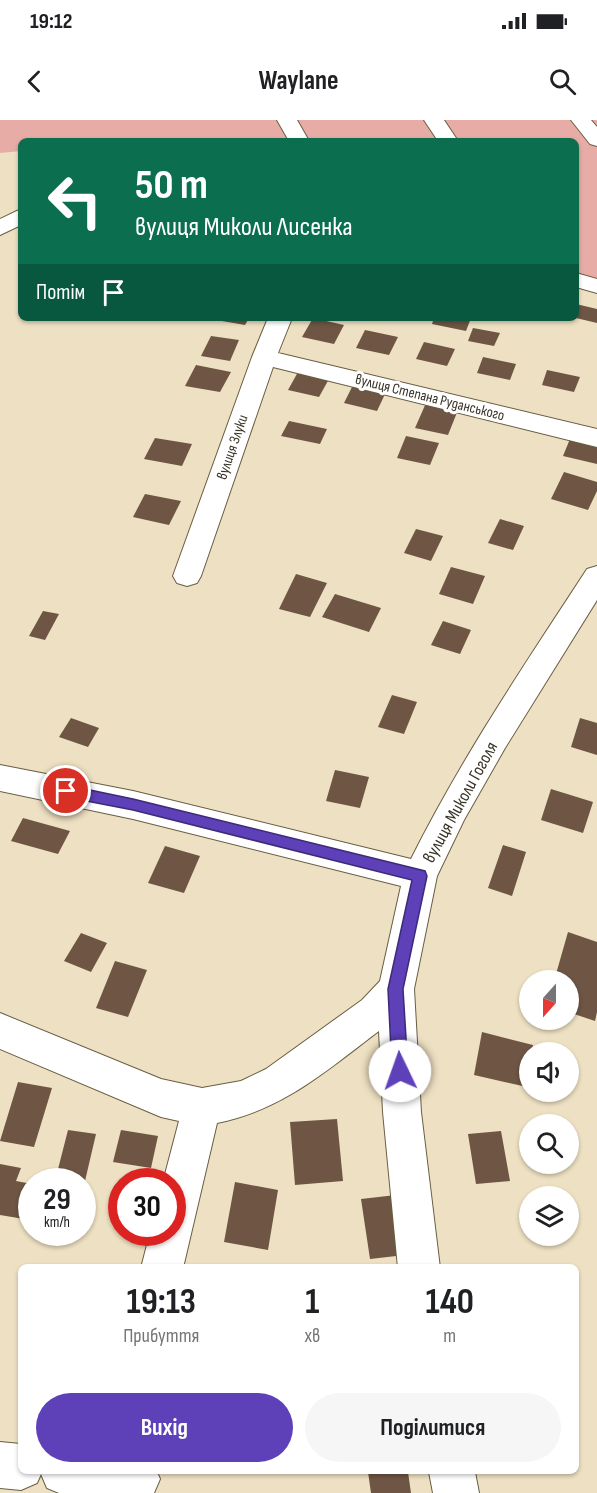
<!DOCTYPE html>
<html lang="uk">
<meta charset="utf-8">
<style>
:root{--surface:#fff;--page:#f6f6f6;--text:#202124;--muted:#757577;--accent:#5e40b8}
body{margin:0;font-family:"Sofia Sans Condensed",sans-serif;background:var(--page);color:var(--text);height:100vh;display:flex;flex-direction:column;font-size:22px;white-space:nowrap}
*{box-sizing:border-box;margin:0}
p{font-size:20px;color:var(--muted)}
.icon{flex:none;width:33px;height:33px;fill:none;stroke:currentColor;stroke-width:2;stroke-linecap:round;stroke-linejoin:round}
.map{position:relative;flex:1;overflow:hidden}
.side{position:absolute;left:18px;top:1144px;width:561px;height:210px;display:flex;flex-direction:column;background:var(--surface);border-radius:9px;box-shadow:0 2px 4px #0004}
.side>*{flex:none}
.guide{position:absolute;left:18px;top:18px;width:561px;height:183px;border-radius:9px;box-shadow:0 2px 4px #0004;background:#0b6e4f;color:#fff;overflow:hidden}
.needle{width:39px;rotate:201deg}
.controls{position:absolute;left:519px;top:850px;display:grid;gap:12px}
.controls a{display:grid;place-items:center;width:60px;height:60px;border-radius:50%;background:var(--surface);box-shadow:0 2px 4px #0004;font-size:30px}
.speed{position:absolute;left:18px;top:1048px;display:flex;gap:12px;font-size:30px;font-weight:700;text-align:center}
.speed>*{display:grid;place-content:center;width:78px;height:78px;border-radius:50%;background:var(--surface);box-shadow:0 2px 4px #0004;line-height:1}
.speed small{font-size:15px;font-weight:400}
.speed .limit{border:9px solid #d22;background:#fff;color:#111}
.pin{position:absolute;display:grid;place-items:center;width:51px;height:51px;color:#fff;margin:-26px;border:3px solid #fff;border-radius:50%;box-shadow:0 2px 6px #0007}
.me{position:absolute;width:66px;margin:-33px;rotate:357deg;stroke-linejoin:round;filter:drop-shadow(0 0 4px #0008)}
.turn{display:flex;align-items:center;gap:21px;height:126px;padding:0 18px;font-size:27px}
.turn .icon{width:78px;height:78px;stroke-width:2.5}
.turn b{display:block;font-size:42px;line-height:51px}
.then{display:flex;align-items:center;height:57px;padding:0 18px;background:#0003;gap:12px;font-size:22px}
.eta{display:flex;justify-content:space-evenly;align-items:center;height:102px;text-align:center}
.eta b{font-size:36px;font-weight:700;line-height:42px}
.cta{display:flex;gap:12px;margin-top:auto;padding:12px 18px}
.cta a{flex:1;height:69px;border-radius:36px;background:var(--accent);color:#fff;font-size:24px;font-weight:700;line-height:69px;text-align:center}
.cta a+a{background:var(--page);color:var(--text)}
.status{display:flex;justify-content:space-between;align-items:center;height:42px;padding:0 30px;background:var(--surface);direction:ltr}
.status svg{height:16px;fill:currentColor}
header{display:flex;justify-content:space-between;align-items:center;height:78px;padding:0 18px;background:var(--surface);font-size:27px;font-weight:700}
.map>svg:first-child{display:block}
</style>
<div class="status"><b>19:12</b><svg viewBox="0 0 49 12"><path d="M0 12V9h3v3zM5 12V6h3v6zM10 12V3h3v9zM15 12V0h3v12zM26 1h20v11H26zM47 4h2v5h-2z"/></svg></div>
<header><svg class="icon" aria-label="back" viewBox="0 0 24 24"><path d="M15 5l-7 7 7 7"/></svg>Waylane<svg class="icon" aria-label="search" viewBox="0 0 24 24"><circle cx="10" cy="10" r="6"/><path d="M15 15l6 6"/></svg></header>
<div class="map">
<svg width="597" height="1373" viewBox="0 0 597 1373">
<rect width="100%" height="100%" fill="#eee0c2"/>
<path fill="#e8aca7" d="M0,0H597V162L576,157V21H21V31L0,33Z"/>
<path fill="#6e5544" d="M576,184L597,189V203L576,198Z
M223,198H249L245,205L222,201Z
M313,198L344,205L334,224L302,217Z
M434,198H471L466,211L432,204Z
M473,208L500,213L494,226L468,221Z
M365,210L398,217L389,235L356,228Z
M211,216L239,220L230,241L201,236Z
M424,222L455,229L447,246L416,239Z
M483,237L516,244L510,260L477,253Z
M196,245L231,252L220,272L185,266Z
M547,250L580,257L574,272L542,265Z
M298,252L329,259L319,277L288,270Z
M353,265L386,272L377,291L344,283Z
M426,283L458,290L448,315L415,308Z
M289,301L327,309L320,324L281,316Z
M572,314L597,320V344L563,336Z
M406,316L439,323L430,345L397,338Z
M155,318L192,324L182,346L144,339Z
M564,352L597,362V371L588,390L551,379Z
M145,374L181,381L169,405L133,397Z
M500,399L524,406L513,430L488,423Z
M416,409L443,416L431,441L404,433Z
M451,447L485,456L473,484L439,474Z
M296,454L327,463L310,497L279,489Z
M335,474L381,488L369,512L322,497Z
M43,491L59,494L45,520L29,516Z
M443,501L471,510L460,534L431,525Z
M392,575L417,582L404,614L378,607Z
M71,598L99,608L88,627L59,617Z
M580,598L597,603V635L571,627Z
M335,650L369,657L360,688L326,681Z
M551,669L593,682L583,713L541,700Z
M23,698L70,711L58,734L11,721Z
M503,725L526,732L512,776L488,768Z
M165,726L200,736L184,773L148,763Z
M568,812L597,822V892L595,901L568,892V861H554Z
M81,813L107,823L91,852L64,841Z
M115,841L147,850L128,897L96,888Z
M482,912L533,925L532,933H530L527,967L474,955Z
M18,962L52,968L34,1027L0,1021Z
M337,999L343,1061L295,1065L290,1002Z
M68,1010L96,1014L85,1061L56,1057Z
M121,1010L158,1016L151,1048L113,1042Z
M501,1011L510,1061L476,1064L468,1014Z
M0,1044L21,1048L16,1061L32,1064V1073L24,1099L0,1095Z
M235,1062L278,1070L268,1130L224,1122Z
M396,1075L405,1135L370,1139L361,1079Z
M368,1352H408L411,1373H371Z"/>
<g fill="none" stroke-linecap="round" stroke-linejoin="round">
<g stroke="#695d43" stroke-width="2">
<path id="minor" d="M277,0H297L309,21H289Z
M424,0H444L458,21H438Z
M571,0H591L597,7V26L590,24Z
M21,89V105L0,115V99Z
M576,153L597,159V173L576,167Z
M268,198H292L278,233L597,309V327L273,247L201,456L197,463L187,466L177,463L173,456L252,237Z
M597,446V480L505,628L464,700L437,756L414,869L421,992L440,1148H398L383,992L379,911C327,950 283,990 217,1003L183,1148H141L150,1113H172V1062H163L179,1001L161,997L0,929V893L161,959L202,968L241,961L266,949L362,880L380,861L401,766L133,699L0,671V645L133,671L411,739C462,637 525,544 587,449Z
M0,1322L21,1324V1352H157L160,1359L154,1373H59L47,1368L41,1354L37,1363L21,1370L0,1368Z
M429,1352H475L479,1373H433Z"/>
</g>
<use href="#minor" fill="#fff" fill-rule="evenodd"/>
</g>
<path fill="#5e40b8" stroke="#3d2a78" stroke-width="1.5" d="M66,665L133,679L425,751L427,756L403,869L408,951L405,956L400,959L394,956L392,951L388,869L412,760L133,690L66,677L60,671Z"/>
<g text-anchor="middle" stroke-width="6" stroke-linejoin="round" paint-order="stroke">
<g font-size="15" fill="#393428" stroke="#fff">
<text transform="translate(430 277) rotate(14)" y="5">вулиця Степана Руданського</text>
<text transform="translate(232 327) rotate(-71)" y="5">вулиця Злуки</text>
</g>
<g font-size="18" fill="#393428" stroke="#fff">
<text transform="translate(460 682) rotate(-61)" y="6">вулиця Миколи Гоголя</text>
</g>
</g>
</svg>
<div class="controls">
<a><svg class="needle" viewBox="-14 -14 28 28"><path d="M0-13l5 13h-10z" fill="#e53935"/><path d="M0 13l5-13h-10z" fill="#757577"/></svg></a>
<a><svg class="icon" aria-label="sound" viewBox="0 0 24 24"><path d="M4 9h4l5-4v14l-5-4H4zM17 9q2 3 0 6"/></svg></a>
<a><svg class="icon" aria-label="search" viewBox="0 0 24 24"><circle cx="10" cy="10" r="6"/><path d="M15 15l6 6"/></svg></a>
<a><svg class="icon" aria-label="layers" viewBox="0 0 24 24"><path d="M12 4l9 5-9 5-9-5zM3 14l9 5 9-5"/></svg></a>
</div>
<div class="speed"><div>29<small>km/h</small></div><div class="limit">30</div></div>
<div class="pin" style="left:66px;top:671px;background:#d93025"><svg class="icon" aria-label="arrive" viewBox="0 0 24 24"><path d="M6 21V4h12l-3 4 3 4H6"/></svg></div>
<svg class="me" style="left:400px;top:951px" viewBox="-20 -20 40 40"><circle r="19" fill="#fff"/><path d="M0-13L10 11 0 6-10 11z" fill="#5e40b8"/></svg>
<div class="guide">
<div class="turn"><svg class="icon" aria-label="left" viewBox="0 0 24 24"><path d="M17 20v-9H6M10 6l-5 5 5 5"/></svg><div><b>50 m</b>вулиця Миколи Лисенка</div></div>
<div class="then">Потім<svg class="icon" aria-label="arrive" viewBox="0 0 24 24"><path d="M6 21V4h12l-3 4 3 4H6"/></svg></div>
</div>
<section class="side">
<div class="eta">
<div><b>19:13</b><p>Прибуття</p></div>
<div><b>1</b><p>хв</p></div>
<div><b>140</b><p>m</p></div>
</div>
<div class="cta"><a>Вихід</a><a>Поділитися</a></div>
</section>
</div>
